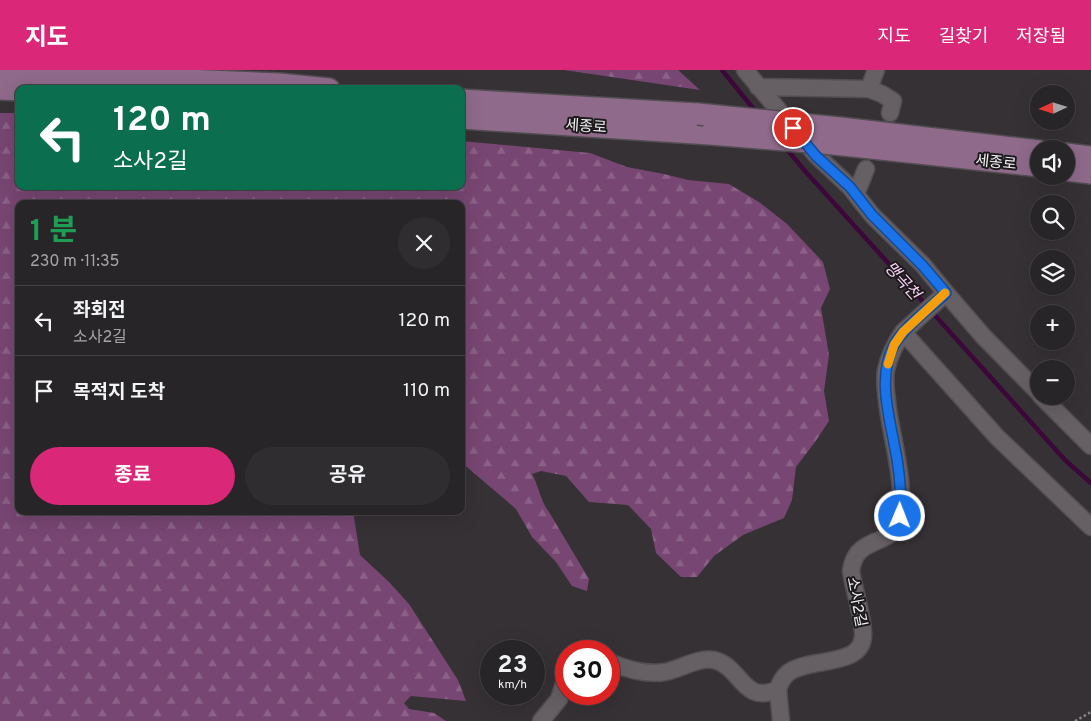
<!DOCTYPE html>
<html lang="ko">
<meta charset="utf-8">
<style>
:root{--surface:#282528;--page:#302d30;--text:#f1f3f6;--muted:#a5a5a8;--line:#444245;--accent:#db2777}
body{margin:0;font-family:Overpass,"Noto Sans KR",sans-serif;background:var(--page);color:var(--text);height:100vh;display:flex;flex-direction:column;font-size:19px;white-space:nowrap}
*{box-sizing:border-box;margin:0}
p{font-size:16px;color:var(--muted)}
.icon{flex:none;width:28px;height:28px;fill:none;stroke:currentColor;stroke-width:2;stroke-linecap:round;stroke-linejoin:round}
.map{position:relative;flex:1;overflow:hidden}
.panel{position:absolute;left:15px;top:130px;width:450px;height:315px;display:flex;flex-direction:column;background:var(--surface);border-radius:10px;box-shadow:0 5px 20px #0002,0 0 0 1px var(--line)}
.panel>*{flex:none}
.top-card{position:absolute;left:15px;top:15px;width:450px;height:105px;border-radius:10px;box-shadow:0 5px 20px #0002,0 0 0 1px var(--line);background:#0b6e4f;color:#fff;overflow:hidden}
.needle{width:32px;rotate:266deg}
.controls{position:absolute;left:1030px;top:15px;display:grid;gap:10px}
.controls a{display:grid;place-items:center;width:45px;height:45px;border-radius:50%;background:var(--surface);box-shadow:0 5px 20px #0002,0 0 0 1px var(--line);font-size:25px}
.speed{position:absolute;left:480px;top:570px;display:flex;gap:10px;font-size:25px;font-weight:700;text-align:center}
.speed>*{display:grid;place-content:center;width:65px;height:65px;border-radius:50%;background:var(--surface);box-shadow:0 5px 20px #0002,0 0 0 1px var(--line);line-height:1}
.speed small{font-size:12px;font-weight:400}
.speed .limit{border:8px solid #d22;background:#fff;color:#111}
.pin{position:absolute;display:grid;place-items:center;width:42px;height:42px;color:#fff;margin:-21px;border:2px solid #fff;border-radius:50%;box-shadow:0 1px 5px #0007}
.me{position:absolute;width:55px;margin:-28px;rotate:1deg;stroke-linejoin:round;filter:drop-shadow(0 0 4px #0008)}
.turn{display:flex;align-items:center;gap:18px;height:105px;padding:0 15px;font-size:22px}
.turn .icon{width:65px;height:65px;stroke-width:2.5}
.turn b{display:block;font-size:35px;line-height:42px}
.round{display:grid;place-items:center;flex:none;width:52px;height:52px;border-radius:26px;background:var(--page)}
.summary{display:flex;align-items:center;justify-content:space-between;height:85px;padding:0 15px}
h1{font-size:30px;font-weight:700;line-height:38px;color:#1e9e55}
.button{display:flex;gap:10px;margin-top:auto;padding:10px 15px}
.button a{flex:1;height:58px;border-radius:30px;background:var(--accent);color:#fff;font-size:20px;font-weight:700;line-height:58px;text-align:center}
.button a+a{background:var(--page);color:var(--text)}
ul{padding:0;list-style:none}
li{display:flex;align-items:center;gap:15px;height:70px;padding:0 15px;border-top:1px solid var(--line)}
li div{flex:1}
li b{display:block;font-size:19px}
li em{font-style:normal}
header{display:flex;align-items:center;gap:30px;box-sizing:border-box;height:70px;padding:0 25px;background:var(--accent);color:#fff}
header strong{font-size:24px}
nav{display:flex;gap:28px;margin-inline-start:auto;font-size:18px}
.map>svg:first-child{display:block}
</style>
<header>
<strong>지도</strong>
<nav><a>지도</a><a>길찾기</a><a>저장됨</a></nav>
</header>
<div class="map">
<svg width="1091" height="651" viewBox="0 0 1091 651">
<defs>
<pattern id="forest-firs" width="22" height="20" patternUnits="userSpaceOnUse" patternTransform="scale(1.25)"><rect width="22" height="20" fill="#774672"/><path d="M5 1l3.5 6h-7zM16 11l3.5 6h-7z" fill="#8b6187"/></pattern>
</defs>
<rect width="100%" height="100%" fill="#363135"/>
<path fill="url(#forest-firs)" d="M564,0H678L700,20Z
M0,43H19V116H461V71L590,83L627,97L664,104L688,110L729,114L759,132L787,154L823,192L830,219L821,238L829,285L824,321L829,351L815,372L796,397L792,430L784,448L743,465L714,486L697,507H681L656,483L651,459L628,435L589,432L566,406L541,401L532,404C539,417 540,430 549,442L589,509L587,521L572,516L556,492L532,467L516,439L461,392V134H19V441H353L360,485L389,512L409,534L458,610L466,631L411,626L404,633L409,639L434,643L446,651H0Z"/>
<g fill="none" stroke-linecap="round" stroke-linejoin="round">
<path stroke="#3c0739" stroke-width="4.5" d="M722,0L756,42
M785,77L805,101L926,235
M931,241L1065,390L1091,413"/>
<g stroke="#514d51" stroke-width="19">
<path id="minor" d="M745,0L816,85L850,117L872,145L923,195L946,223L903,262L997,367L1091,457
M758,17L869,19L882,24L893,31L890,43
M869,19L876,0
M856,124L866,99
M946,223L983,266L1039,323
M1041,326L1091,376
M609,592C627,599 645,605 665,602C681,599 698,587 714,590C741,596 743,636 778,619C780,613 783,607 788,603C809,586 866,599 863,562C862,543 854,520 851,501C852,494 854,488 858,483C868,470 895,470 899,452C907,415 891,368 887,331C886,321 884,310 886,300C889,286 895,274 903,262
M778,619L781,651
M541,651L559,629L566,607"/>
</g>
<g stroke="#514d51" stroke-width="24">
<path id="major" d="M0,2L279,14L329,19
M0,19L19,20
M461,30L698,44
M461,48L710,64
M840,58L1039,81
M834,74L1039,96
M1066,84L1091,87
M1066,100L1091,103"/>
</g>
<path stroke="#878387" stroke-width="2.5" stroke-dasharray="2.5 2.5" stroke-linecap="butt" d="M1075,651L1091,642"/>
<use href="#minor" stroke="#666065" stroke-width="16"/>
<use href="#major" stroke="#8f6a8b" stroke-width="21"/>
<g stroke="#514d51" stroke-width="24" stroke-linecap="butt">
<path id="major-bridge" d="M698,44L840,58
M710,64L834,74"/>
</g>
<use href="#major-bridge" stroke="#8f6a8b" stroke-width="21"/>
</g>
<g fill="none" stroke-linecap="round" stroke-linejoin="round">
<g stroke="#114b97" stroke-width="12">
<path id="route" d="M793,58L816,86L850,117L872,145L923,196L946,223C931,237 903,258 894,275C878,305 888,342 894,373C899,397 902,422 900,446"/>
</g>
<use href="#route" stroke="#1a73e8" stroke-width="9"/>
<path stroke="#f59e0b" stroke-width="9" d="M888,294L894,275L903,262L945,223"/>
</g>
<g text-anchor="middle" stroke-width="4" stroke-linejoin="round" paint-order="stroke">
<g font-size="15" fill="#f4f1f4" stroke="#1c1a1c">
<text transform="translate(586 56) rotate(4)" y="5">세종로</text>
<text transform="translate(996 92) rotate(6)" y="5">세종로</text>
<text transform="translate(857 532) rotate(79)" y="5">소사2길</text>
</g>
<g font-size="16" font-style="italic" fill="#fad3f5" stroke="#1c1a1c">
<text transform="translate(903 210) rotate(48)" y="6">맹곡천</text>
</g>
</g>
</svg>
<div class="controls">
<a><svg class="needle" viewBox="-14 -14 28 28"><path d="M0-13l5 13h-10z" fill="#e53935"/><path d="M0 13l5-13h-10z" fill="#a5a5a8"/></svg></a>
<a><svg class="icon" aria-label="sound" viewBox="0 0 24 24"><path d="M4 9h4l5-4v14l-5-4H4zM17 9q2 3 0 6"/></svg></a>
<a><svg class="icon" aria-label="search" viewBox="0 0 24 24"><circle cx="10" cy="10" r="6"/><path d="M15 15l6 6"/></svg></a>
<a><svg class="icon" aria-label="layers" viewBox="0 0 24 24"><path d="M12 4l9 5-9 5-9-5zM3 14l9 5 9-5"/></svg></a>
<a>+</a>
<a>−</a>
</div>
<div class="speed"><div>23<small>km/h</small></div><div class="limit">30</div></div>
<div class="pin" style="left:793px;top:58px;background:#d93025"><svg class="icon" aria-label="arrive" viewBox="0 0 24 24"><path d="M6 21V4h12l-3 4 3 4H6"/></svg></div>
<svg class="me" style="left:900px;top:446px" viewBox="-20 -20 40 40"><circle r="17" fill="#1a73e8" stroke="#fff" stroke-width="3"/><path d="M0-11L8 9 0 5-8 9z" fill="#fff"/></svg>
<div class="top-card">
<div class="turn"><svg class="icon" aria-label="left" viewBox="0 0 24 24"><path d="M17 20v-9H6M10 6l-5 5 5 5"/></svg><div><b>120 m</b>소사2길</div></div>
</div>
<section class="panel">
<div class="summary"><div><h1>1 분</h1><p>230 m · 11:35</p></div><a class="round"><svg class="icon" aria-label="close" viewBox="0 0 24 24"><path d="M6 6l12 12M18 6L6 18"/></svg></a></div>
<ul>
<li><svg class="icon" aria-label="left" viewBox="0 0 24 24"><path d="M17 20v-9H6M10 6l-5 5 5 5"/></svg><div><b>좌회전</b><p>소사2길</p></div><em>120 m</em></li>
<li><svg class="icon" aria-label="arrive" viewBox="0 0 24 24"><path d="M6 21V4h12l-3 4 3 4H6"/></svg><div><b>목적지 도착</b></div><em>110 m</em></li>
</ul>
<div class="button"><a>종료</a><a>공유</a></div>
</section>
</div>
